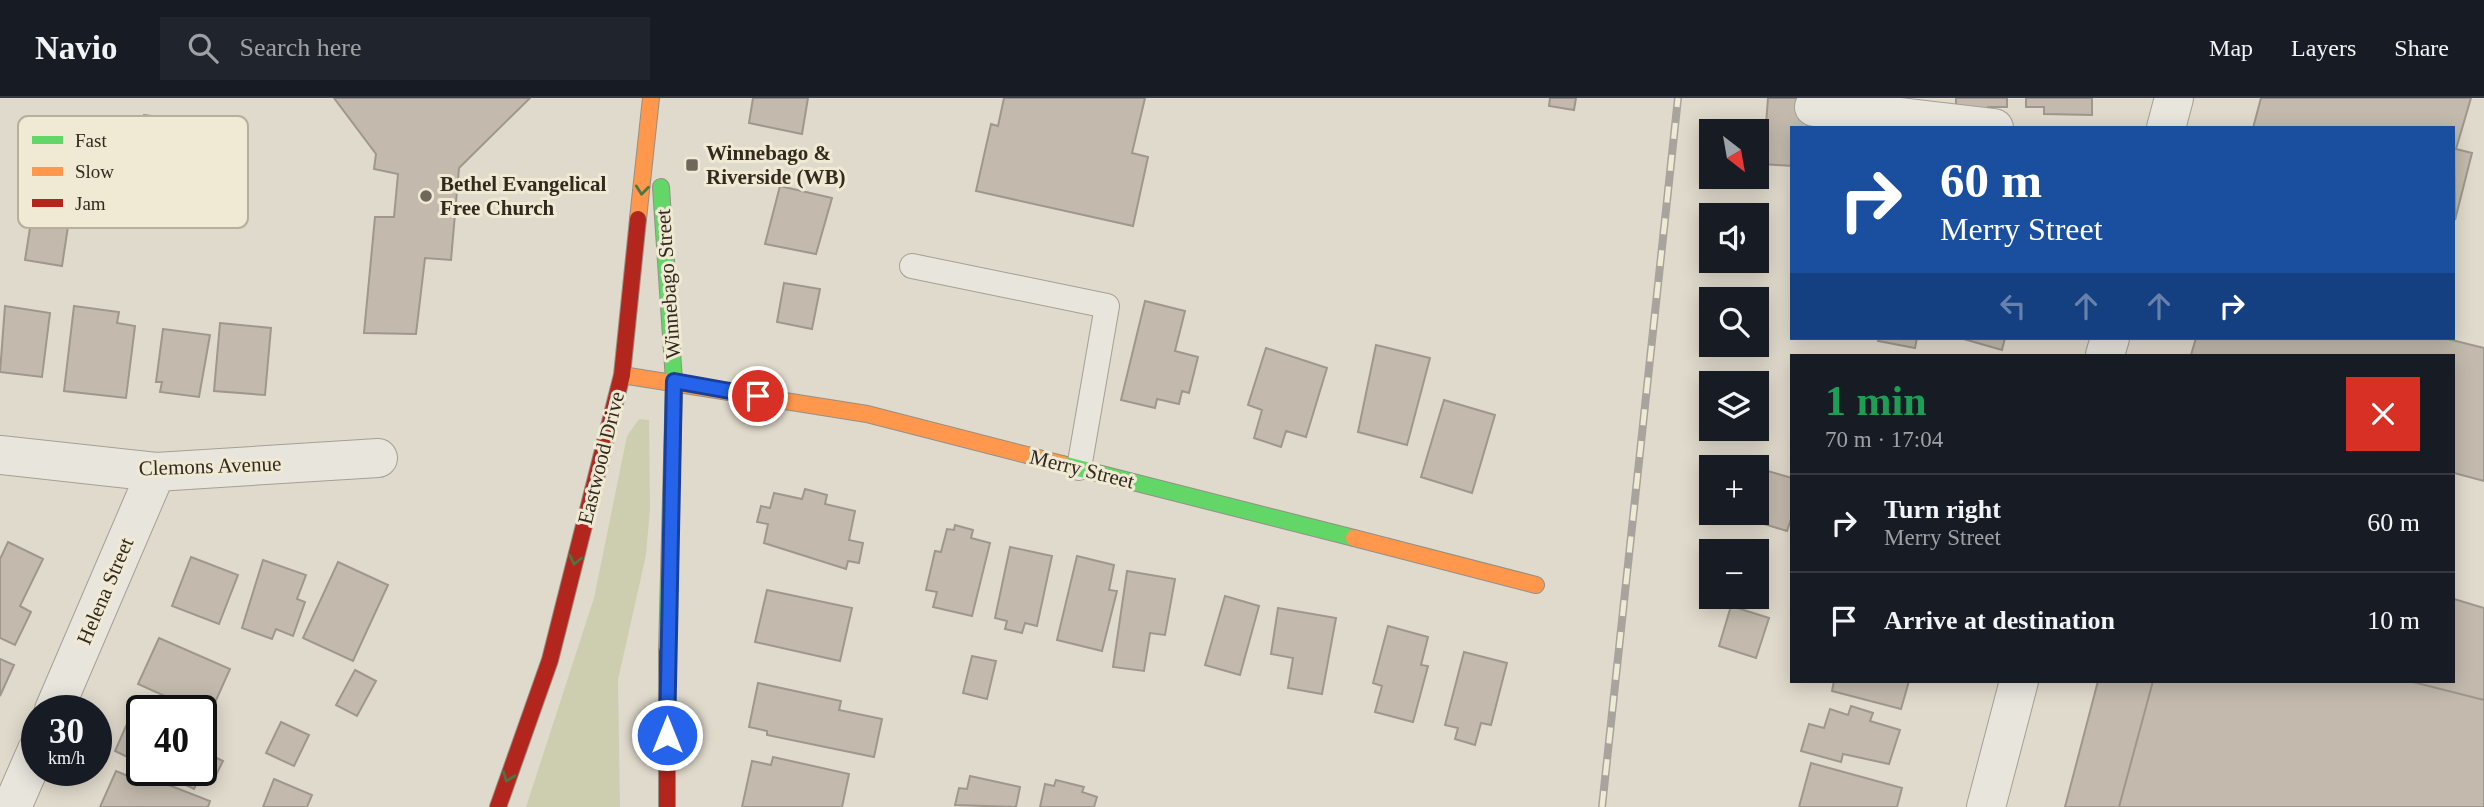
<!DOCTYPE html>
<meta charset="utf-8">
<style>
:root{--surface:#171b24;--page:#20242c;--text:#f1f3f6;--muted:#9ea1a6;--line:#363941}
body{margin:0;font-family:Georgia,serif;background:var(--page);color:var(--text);height:100vh;display:flex;flex-direction:column;font-size:26px;white-space:nowrap}
*{box-sizing:border-box;margin:0}
p{font-size:23px;color:var(--muted)}
.icon{flex:none;width:38px;height:38px;fill:none;stroke:currentColor;stroke-width:2;stroke-linecap:round;stroke-linejoin:round}
.map{position:relative;flex:1;overflow:hidden}
.side{position:absolute;left:1790px;top:256px;width:665px;height:329px;display:flex;flex-direction:column;background:var(--surface);border-radius:0px;box-shadow:0 4px 18px #0003}
.side>*{flex:none}
.top-card{position:absolute;left:1790px;top:28px;width:665px;height:214px;border-radius:0px;box-shadow:0 4px 18px #0003;background:#1a4fa0;color:#fff;overflow:hidden}
.needle{width:46px;rotate:149deg}
.fabs{position:absolute;left:1699px;top:21px;display:grid;gap:14px}
.fabs a{display:grid;place-items:center;width:70px;height:70px;border-radius:0px;background:var(--surface);box-shadow:0 4px 18px #0003;font-size:35px}
.speed{position:absolute;left:21px;top:597px;display:flex;gap:14px;font-size:35px;font-weight:700;text-align:center}
.speed>*{display:grid;place-content:center;width:91px;height:91px;border-radius:50%;background:var(--surface);box-shadow:0 4px 18px #0003;line-height:1}
.speed small{font-size:18px;font-weight:400}
.speed .limit{border:4px solid #111;border-radius:10px;background:#fff;color:#111}
.pin{position:absolute;display:grid;place-items:center;width:60px;height:60px;color:#fff;margin:-30px;border:4px solid #fff;border-radius:50%;box-shadow:0 2px 7px #0007}
.me{position:absolute;width:77px;margin:-38px;rotate:0deg;stroke-linejoin:round;filter:drop-shadow(0 0 5px #0008)}
.turn{display:flex;align-items:center;gap:24px;height:147px;padding:0 35px;font-size:32px}
.turn .icon{width:91px;height:91px;stroke-width:2.5}
.turn b{display:block;font-size:49px;line-height:60px}
.lanes{display:flex;align-items:center;height:66px;padding:0 35px;background:#0003;justify-content:center;gap:35px;direction:ltr}
.lanes .off{opacity:.35}
.round{display:grid;place-items:center;flex:none;width:74px;height:74px;border-radius:0px;background:var(--page)}
.head{display:flex;align-items:center;justify-content:space-between;height:119px;padding:0 35px}
h1{font-size:42px;font-weight:700;line-height:52px;color:#1e9e55}
ul{padding:0;list-style:none}
li{display:flex;align-items:center;gap:21px;height:98px;padding:0 35px;border-top:2px solid var(--line)}
li div{flex:1}
li b{display:block;font-size:26px}
li em{font-style:normal}
header{display:flex;align-items:center;gap:42px;box-sizing:border-box;height:98px;padding:0 35px;background:var(--surface);border-bottom:2px solid var(--line)}
header strong{font-size:33px}
nav{display:flex;gap:38px;margin-inline-start:auto;font-size:24px}
.search{width:490px;height:63px;background:var(--page);display:flex;align-items:center;gap:18px;box-sizing:border-box;padding:0 24px;border-radius:0px;color:var(--muted);font-size:26px}
.map>svg:first-child{display:block}
</style>
<header>
<strong>Navio</strong>
<div class="search"><svg class="icon" aria-label="search" viewBox="0 0 24 24"><circle cx="10" cy="10" r="6"/><path d="M15 15l6 6"/></svg>Search here</div>
<nav><a>Map</a><a>Layers</a><a>Share</a></nav>
</header>
<div class="map">
<svg width="2484" height="709" viewBox="0 0 2484 709">
<rect width="100%" height="100%" fill="#e0dacc"/>
<path fill="#cdceb0" d="M639,321L649,322L650,411L646,457L618,582L620,709H526L594,500L627,338Z"/>
<path fill="#c3baad" stroke="#9f978c" stroke-width="2" d="M334,0H530L459,70L451,162L425,160L416,236L364,235L375,119H394L398,76L374,71L376,56Z
M753,0H808L802,36L749,25Z
M1004,0H1145L1132,55L1148,59L1133,128L976,93L991,26L998,28Z
M1550,0H1576L1574,12L1549,8Z
M1768,0H1809L1807,29L1817,30H1792V68L1763,66Z
M1956,0H2007V9H1988V19L1956,8Z
M2026,0H2092V17L2044,16V9H2026Z
M2261,0H2471L2456,51L2472,55L2455,122L2454,30H2253Z
M144,17L169,20L165,56L140,53Z
M780,88L832,100L816,156L765,146Z
M32,117L69,122L62,168L25,162Z
M784,185L820,191L812,231L777,224Z
M1145,203L1185,213L1175,253L1198,259L1189,295L1182,293L1179,306L1157,301L1155,310L1121,302Z
M5,208L50,215L42,279L0,274Z
M74,208L119,214L117,225L135,228L126,300L64,293Z
M220,225L271,230L265,297L214,293Z
M163,231L210,237L199,299L160,294L162,284H156Z
M1879,240H1917L1915,250L1878,243Z
M1960,240H2005L2002,252Z
M2196,240H2444L2484,250V383L2454,375V257H2191Z
M1376,247L1430,260L1407,347L1358,334Z
M1266,250L1327,270L1306,339L1286,333L1281,349L1254,340L1262,312L1248,307Z
M1444,302L1495,317L1472,395L1421,379Z
M1757,370L1792,380V418L1787,433L1728,415H1757Z
M805,391L827,397L825,406L855,413L849,442L863,445L859,465L848,463L846,471L764,445L768,426L757,424L761,408L770,410L774,395L802,401Z
M955,427L973,432L971,440L990,445L972,518L933,509L937,494L926,492L935,453L941,454L947,431L954,432Z
M8,444L43,461L20,508L31,514L15,547L0,540V461Z
M1010,449L1052,458L1037,528L1025,525L1022,535L1005,531L1007,523L995,520Z
M1077,458L1114,467L1109,492L1117,493L1102,553L1057,542Z
M191,459L238,477L219,526L172,508Z
M263,462L306,477L297,501L305,504L293,538L276,531L272,541L242,530Z
M338,464L388,487L353,563L303,540Z
M1127,473L1175,481L1165,537L1150,535L1144,573L1113,569Z
M767,492L852,510L840,563L755,544Z
M1225,498L1259,508L1240,577L1205,567Z
M2454,501L2484,510V602L2409,583H2454Z
M1731,508L1769,520L1756,560L1719,548Z
M1278,510L1336,520L1322,596L1288,590L1293,560L1271,556Z
M1388,528L1428,539L1421,567L1428,568L1413,624L1375,614L1382,588L1373,585Z
M159,540L230,571L209,618L138,586Z
M1464,554L1507,565L1491,627L1481,625L1475,647L1455,641L1458,630L1445,627Z
M972,558L996,563L987,601L963,595Z
M0,561L14,567L0,598Z
M355,572L376,583L357,618L336,607Z
M1834,583H1909L1901,611L1832,593Z
M2098,583H2153L2119,709H2065Z
M2153,583H2409L2484,602V709H2119Z
M758,585L841,603L839,612L882,621L874,659L767,637V633L749,629Z
M1851,608L1873,615L1870,623L1900,632L1889,666L1843,656L1841,664L1801,653L1809,626L1824,630L1830,611L1848,617Z
M281,624L309,637L294,668L266,655Z
M126,628L142,636V666L115,653Z
M201,639L214,644L208,656L223,663L214,681L202,674L194,691L155,672H201Z
M773,659L849,676L842,709H742L752,663L771,667Z
M1811,665L1902,690L1897,709H1799Z
M130,672L210,703L208,709H100L116,673L128,678Z
M970,678L1020,689L1016,709L955,707L959,690L967,691Z
M274,681L312,697L307,709H263Z
M1056,682L1084,689L1082,694L1097,699L1094,709H1040L1045,686L1054,688Z"/>
<g fill="none" stroke-linecap="round" stroke-linejoin="round">
<g stroke="#a59f95" stroke-width="26">
<path id="lane" d="M912,168L1107,208L1079,370"/>
</g>
<g stroke="#a59f95" stroke-width="40">
<path id="street" d="M1814,9L1994,30
M2166,30L2174,0
M2105,257L2110,240
M0,357L156,374L378,360
M54,612L156,374
M12,709L37,652
M1986,709L2019,583"/>
</g>
<g stroke="#958f85" stroke-width="18">
<path id="fast" d="M661,89L674,283L667,554
M1062,366L1354,440"/>
</g>
<g stroke="#958f85" stroke-width="18">
<path id="slow" d="M638,121L651,0
M622,277L867,316L1062,366
M1354,440L1536,487"/>
</g>
<g stroke="#958f85" stroke-width="18">
<path id="jam" d="M498,709L550,562L622,277L638,121
M667,709V554"/>
</g>
<use href="#lane" stroke="#e8e5dd" stroke-width="24"/>
<use href="#street" stroke="#e8e5dd" stroke-width="38"/>
<use href="#fast" stroke="#63d668" stroke-width="16"/>
<use href="#slow" stroke="#ff974d" stroke-width="16"/>
<use href="#jam" stroke="#b3261e" stroke-width="16"/>
<g stroke="#a8a49d" stroke-width="8">
<path id="rail" d="M1602,709L1678,0"/>
</g>
<use href="#rail" stroke="#f0e9d3" stroke-width="5" stroke-dasharray="16" stroke-linecap="butt"/>
</g>
<defs><path id="oneway-chevron" d="M-2-3.5L2.5 0L-2 3.5" fill="none" stroke-width="1.6" stroke-linecap="round" stroke-linejoin="round" transform="scale(1.75)"/></defs>
<g stroke="#487740">
<use href="#oneway-chevron" transform="translate(642 92) rotate(96)"/>
<use href="#oneway-chevron" transform="translate(575 462) rotate(103)"/>
<use href="#oneway-chevron" transform="translate(508 679) rotate(110)"/>
</g>
<g fill="none" stroke-linecap="round" stroke-linejoin="round">
<g stroke="#184099" stroke-width="18">
<path id="route" d="M667,637L674,283L758,298"/>
</g>
<use href="#route" stroke="#2563eb" stroke-width="12"/>
</g>
<g fill="#6f675c" stroke="#f0e9d3" stroke-width="2.5">
<rect x="685" y="60" width="14" height="14" rx="3.5"/>
<circle cx="426" cy="98" r="7"/>
</g>
<g text-anchor="middle" stroke-width="6" stroke-linejoin="round" paint-order="stroke">
<g font-size="21" font-weight="bold" fill="#32291f" stroke="#f0e9d3" text-anchor="start">
<text x="706" y="62">Winnebago &amp;<tspan x="706" dy="24">Riverside (WB)</tspan></text>
<text x="440" y="93">Bethel Evangelical<tspan x="440" dy="24">Free Church</tspan></text>
</g>
<g font-size="21" fill="#32291f" stroke="#f0e9d3">
<text transform="translate(668 186) rotate(-94)" y="7">Winnebago Street</text>
<text transform="translate(601 360) rotate(-76)" y="7">Eastwood Drive</text>
<text transform="translate(210 368) rotate(-2)" y="7">Clemons Avenue</text>
<text transform="translate(1082 371) rotate(14)" y="7">Merry Street</text>
<text transform="translate(105 493) rotate(-67)" y="7">Helena Street</text>
</g>
</g>
<rect x="18" y="18" width="230" height="112" rx="10" fill="#f0e9d3" stroke="#b7af9d" stroke-width="2"/>
<rect x="32" y="38" width="31" height="8" fill="#63d668"/>
<rect x="32" y="69" width="31" height="9" fill="#ff974d"/>
<rect x="32" y="101" width="31" height="8" fill="#b3261e"/>
<g font-size="19" fill="#32291f">
<text x="75" y="49">Fast</text>
<text x="75" y="80">Slow</text>
<text x="75" y="112">Jam</text>
</g>
</svg>
<div class="fabs">
<a><svg class="needle" viewBox="-14 -14 28 28"><path d="M0-13l5 13h-10z" fill="#e53935"/><path d="M0 13l5-13h-10z" fill="#9ea1a6"/></svg></a>
<a><svg class="icon" aria-label="sound" viewBox="0 0 24 24"><path d="M4 9h4l5-4v14l-5-4H4zM17 9q2 3 0 6"/></svg></a>
<a><svg class="icon" aria-label="search" viewBox="0 0 24 24"><circle cx="10" cy="10" r="6"/><path d="M15 15l6 6"/></svg></a>
<a><svg class="icon" aria-label="layers" viewBox="0 0 24 24"><path d="M12 4l9 5-9 5-9-5zM3 14l9 5 9-5"/></svg></a>
<a>+</a>
<a>−</a>
</div>
<div class="speed"><div>30<small>km/h</small></div><div class="limit">40</div></div>
<div class="pin" style="left:758px;top:298px;background:#d93025"><svg class="icon" aria-label="arrive" viewBox="0 0 24 24"><path d="M6 21V4h12l-3 4 3 4H6"/></svg></div>
<svg class="me" style="left:667px;top:637px" viewBox="-20 -20 40 40"><circle r="17" fill="#2563eb" stroke="#fff" stroke-width="3"/><path d="M0-11L8 9 0 5-8 9z" fill="#fff"/></svg>
<div class="top-card">
<div class="turn"><svg class="icon" aria-label="right" viewBox="0 0 24 24"><path d="M7 20v-9h11M14 6l5 5-5 5"/></svg><div><b>60 m</b>Merry Street</div></div>
<div class="lanes"><svg class="icon off" aria-label="left" viewBox="0 0 24 24"><path d="M17 20v-9H6M10 6l-5 5 5 5"/></svg><svg class="icon off" aria-label="ahead" viewBox="0 0 24 24"><path d="M12 20V5M6 11l6-6 6 6"/></svg><svg class="icon off" aria-label="ahead" viewBox="0 0 24 24"><path d="M12 20V5M6 11l6-6 6 6"/></svg><svg class="icon" aria-label="right" viewBox="0 0 24 24"><path d="M7 20v-9h11M14 6l5 5-5 5"/></svg></div>
</div>
<section class="side">
<div class="head"><div><h1>1 min</h1><p>70 m · 17:04</p></div><a class="round" style="background:#d93025;color:#fff"><svg class="icon" aria-label="close" viewBox="0 0 24 24"><path d="M6 6l12 12M18 6L6 18"/></svg></a></div>
<ul>
<li><svg class="icon" aria-label="right" viewBox="0 0 24 24"><path d="M7 20v-9h11M14 6l5 5-5 5"/></svg><div><b>Turn right</b><p>Merry Street</p></div><em>60 m</em></li>
<li><svg class="icon" aria-label="arrive" viewBox="0 0 24 24"><path d="M6 21V4h12l-3 4 3 4H6"/></svg><div><b>Arrive at destination</b></div><em>10 m</em></li>
</ul>
</section>
</div>
